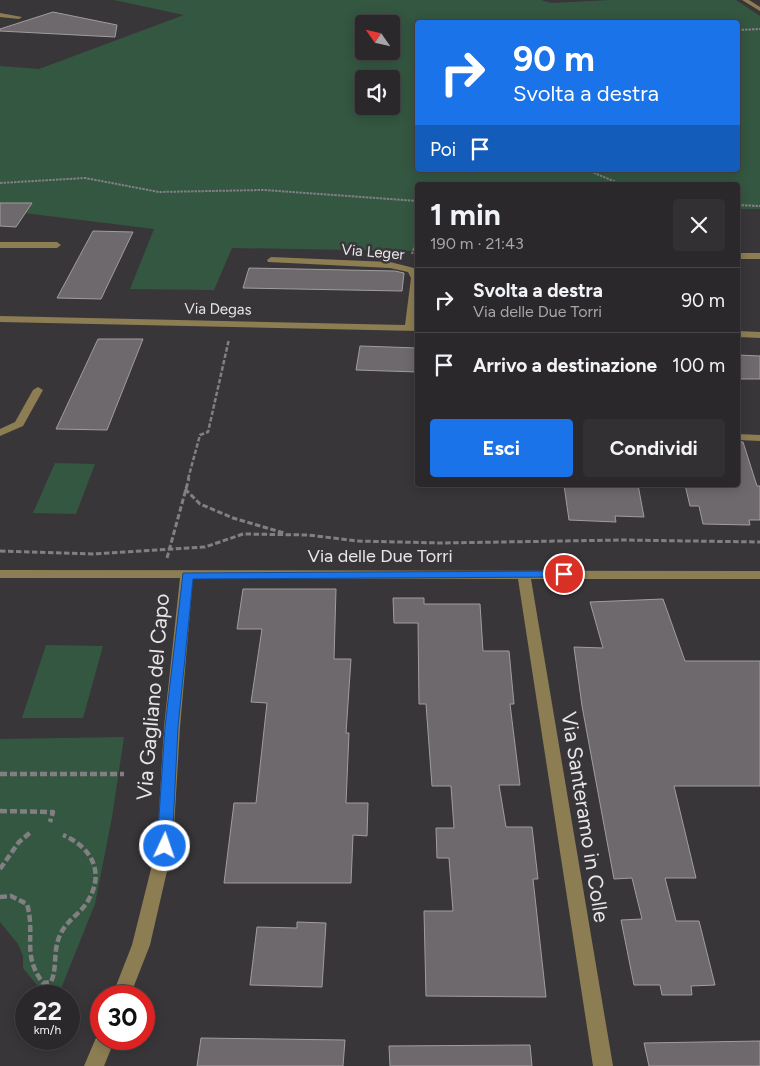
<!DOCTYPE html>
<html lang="it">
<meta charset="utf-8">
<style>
:root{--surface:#2b282c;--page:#333034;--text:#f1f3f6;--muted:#a6a6a9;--line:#474448;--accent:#1a73e8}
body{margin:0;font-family:Figtree,sans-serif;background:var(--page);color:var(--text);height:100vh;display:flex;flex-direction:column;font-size:19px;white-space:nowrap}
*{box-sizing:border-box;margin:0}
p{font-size:16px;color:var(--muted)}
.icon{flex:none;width:28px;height:28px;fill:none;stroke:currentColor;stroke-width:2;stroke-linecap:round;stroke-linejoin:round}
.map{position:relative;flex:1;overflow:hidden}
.sheet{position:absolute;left:415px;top:182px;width:325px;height:305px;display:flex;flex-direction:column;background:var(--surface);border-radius:5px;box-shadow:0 2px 12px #0003,0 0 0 1px var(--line)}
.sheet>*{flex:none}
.banner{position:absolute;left:415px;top:20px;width:325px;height:152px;border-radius:5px;box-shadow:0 2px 12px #0003,0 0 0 1px var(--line);background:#1a73e8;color:#fff;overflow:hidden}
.needle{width:32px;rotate:304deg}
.buttons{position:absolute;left:355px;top:15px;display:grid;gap:10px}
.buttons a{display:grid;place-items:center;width:45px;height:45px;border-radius:5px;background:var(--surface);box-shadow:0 2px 12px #0003,0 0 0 1px var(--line);font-size:25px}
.speed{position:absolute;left:15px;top:985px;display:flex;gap:10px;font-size:25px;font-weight:700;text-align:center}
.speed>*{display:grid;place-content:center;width:65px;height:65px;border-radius:50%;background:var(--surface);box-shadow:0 2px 12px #0003,0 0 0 1px var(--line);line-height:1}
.speed small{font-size:12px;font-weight:400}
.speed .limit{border:8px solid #d22;background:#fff;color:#111}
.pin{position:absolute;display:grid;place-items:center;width:42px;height:42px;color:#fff;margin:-21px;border:2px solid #fff;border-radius:50%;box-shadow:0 1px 5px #0007}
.me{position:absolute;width:55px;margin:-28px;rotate:3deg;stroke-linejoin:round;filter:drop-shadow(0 0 4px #0008)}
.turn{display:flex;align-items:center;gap:18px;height:105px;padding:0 15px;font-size:22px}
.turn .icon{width:65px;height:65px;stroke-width:2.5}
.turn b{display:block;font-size:35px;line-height:42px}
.then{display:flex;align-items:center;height:48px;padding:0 15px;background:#0003;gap:10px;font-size:19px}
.round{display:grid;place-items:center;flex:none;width:52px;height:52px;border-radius:5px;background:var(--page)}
.headline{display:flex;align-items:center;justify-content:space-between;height:85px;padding:0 15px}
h1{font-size:30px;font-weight:700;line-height:38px}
.cta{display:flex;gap:10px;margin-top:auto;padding:10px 15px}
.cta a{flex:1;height:58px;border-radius:5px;background:var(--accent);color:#fff;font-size:20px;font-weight:700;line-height:58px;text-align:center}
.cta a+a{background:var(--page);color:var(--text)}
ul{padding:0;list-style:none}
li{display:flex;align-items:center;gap:15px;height:65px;padding:0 15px;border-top:1px solid var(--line)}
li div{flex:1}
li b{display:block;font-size:19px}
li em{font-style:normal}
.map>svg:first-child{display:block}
</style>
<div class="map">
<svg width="760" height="1066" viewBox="0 0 760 1066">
<rect width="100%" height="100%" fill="#39363a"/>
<path fill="#345741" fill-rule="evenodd" d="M114,0H541L551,3L610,0H736L760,16V209H738V185H418L417,251L232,248L214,290L130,289L154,229L0,210V66L39,69L184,15ZM418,22H738V170H418ZM364,24H391V51H364ZM364,79H391V106H364Z
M55,463L95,464L76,514L33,513Z
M46,645L103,646L83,718H22Z
M124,737L112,817L95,904L58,996H37V985L23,968V956L18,944L0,922V739Z"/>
<path fill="#6e696c" stroke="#a29ca0" d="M53,12L117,25L115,37L0,31V29Z
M0,203H32L16,227L0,226Z
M93,231L133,232L101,299L57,298Z
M249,268L395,271L404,273L402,291L243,288Z
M98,339H143L107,430L56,429Z
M360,346L418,348V372L356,370Z
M738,355L760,356V379H738Z
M738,442H743L757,486H760V520H749L750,525L703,524L699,506H690L685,485H738Z
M564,485H638L644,517L615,516L616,522L569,520Z
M243,589H336L334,659H351L346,733H349L346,803H368L367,836L353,835L351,883H224L234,803H256L267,703L251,702L262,629H237Z
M393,598H424V604H480L483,651H509L514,704H510L520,785H499L506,827H532L538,879H533L546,997L426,996L424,911H453L449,858H437L436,828H454L451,786H432L426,704H419L418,623H394Z
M663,599L685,661H760V786H674L696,878H665L676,921H699L715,985L691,986L692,995H662L660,985H634L621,920L642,919L632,878L614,879L582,706L574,647L603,648L590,602Z
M297,922L326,923L322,987L250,985L257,927L297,928Z
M201,1038L345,1040L343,1066H197Z
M760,1041V1066H649L644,1043Z
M530,1045L532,1066H390L389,1046Z"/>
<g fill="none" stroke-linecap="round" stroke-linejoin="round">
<path stroke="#827f83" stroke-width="2" stroke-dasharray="2.5 1" stroke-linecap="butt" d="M738,30L760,29
M587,170L623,185
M0,183L85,178L159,192L263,190L418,201
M738,205L760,206
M412,254L418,237"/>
<path stroke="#827f83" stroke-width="2.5" stroke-dasharray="4.5 2" stroke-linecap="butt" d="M188,479L200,435L208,432L229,339"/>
<path stroke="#827f83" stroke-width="3" stroke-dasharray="5.5 2.5" stroke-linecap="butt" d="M185,489L200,504L233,518L284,533
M0,551L93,554L205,547L243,534L308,535L357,541L441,543L622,540L760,542
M167,558L189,478"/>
<path stroke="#827f83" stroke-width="4.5" stroke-dasharray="7 3" stroke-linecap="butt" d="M0,774H124
M0,811L53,812L50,822
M0,869L19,842L32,831
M0,897L11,896L27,904C36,935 21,954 43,983L51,982C58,967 52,950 61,933C67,921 79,914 86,904C106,874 93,848 63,835"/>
<path fill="#8d7d52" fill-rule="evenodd" d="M742,0H749L760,7V11Z
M0,13L22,17L19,19L0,17Z
M0,242H57L61,245L57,248H0Z
M738,253H760V259H738Z
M271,257L390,262L414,268C422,280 416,310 414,325H418V331L0,322V316L405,325L411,278L408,272L390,268L268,262L267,260Z
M738,331L760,332V338L738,337Z
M38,387L43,390L23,426L0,436V429L15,422L33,390Z
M738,434L760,435V441L738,440Z
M0,570L760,571V579H531L613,1066H593L518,579L193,578L180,727L173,845L150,945L130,996H112L132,945L157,845L164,727L180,578H0Z
M101,1032V1039H115L104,1066H84L98,1033Z"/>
</g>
<path fill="#1a73e8" stroke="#114b97" d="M564,571L568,572L569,574L568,577L193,579L178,727L172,846L170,850L165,852L159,850L157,846L165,727L183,573Z"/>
<g text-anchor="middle" stroke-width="5" stroke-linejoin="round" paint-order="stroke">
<g font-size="15" fill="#e8e6e9" stroke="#39363a">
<text transform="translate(373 252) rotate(5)" y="5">Via Leger</text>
<text transform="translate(218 309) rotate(1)" y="5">Via Degas</text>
</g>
<g font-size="18" fill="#e8e6e9" stroke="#39363a">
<text x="380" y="562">Via delle Due Torri</text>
</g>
<g font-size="21" fill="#e8e6e9" stroke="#39363a">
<text transform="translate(153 697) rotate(-85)" y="7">Via Gagliano del Capo</text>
<text transform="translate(585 817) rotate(81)" y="7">Via Santeramo in Colle</text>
</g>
</g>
</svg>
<div class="buttons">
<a><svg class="needle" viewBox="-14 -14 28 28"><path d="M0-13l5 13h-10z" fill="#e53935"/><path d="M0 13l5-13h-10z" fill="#a6a6a9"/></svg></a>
<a><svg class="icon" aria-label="sound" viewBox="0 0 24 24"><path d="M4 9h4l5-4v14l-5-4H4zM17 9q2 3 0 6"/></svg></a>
</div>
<div class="speed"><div>22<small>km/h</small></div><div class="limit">30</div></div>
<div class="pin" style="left:564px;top:574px;background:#d93025"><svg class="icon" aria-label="arrive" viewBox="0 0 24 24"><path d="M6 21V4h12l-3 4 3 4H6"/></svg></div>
<svg class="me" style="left:165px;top:846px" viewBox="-20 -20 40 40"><circle r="17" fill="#1a73e8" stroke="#fff" stroke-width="3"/><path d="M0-11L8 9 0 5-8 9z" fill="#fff"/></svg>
<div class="banner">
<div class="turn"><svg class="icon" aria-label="right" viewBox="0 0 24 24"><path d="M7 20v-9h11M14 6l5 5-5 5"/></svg><div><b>90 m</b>Svolta a destra</div></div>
<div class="then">Poi<svg class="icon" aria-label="arrive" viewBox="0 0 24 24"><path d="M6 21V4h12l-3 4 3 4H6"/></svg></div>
</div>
<section class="sheet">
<div class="headline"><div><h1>1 min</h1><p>190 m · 21:43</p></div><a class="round"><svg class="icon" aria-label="close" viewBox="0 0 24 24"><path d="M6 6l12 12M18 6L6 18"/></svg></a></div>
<ul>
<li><svg class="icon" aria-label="right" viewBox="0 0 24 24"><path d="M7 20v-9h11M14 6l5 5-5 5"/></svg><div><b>Svolta a destra</b><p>Via delle Due Torri</p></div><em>90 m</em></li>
<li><svg class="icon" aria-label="arrive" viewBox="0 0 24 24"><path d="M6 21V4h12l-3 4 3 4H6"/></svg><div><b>Arrivo a destinazione</b></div><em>100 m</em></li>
</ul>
<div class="cta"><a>Esci</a><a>Condividi</a></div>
</section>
</div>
